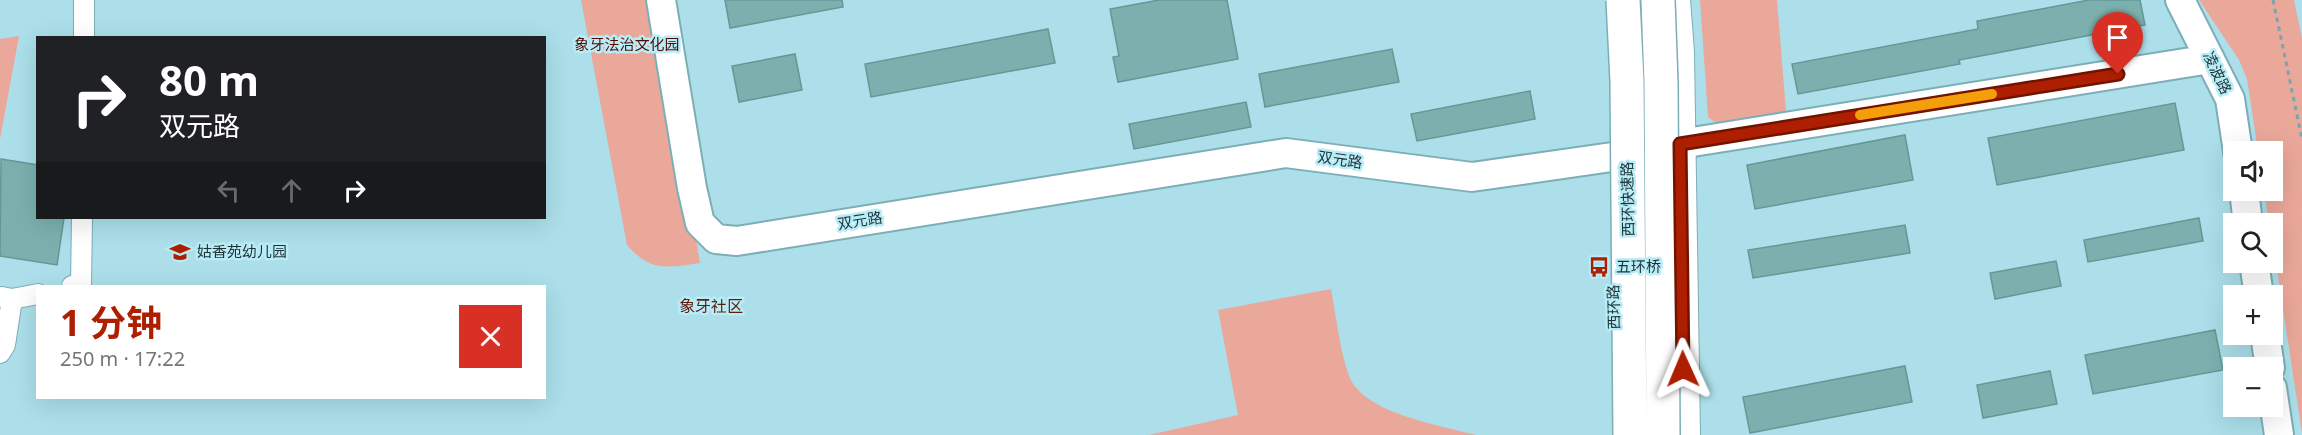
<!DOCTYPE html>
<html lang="zh">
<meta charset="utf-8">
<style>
:root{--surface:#fff;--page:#f6f6f6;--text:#222;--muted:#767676;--accent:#ad1f00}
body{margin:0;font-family:"Noto Sans","Noto Sans SC",sans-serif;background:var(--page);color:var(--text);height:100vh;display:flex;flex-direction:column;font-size:22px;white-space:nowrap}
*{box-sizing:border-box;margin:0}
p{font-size:20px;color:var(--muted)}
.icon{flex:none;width:33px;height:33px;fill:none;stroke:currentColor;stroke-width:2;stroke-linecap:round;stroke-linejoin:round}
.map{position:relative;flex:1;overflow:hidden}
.drawer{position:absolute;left:36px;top:285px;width:510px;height:114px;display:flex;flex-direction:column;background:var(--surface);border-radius:0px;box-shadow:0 6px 24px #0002}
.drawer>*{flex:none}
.hud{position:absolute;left:36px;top:36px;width:510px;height:183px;border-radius:0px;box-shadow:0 6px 24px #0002;background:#202124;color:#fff;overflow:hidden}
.tools{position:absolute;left:2223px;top:141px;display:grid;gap:12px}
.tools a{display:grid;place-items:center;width:60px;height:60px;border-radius:0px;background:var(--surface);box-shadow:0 6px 24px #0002;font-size:30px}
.pin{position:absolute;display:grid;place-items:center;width:51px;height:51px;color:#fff;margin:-62px -26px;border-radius:50% 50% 50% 0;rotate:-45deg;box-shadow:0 0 6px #0007}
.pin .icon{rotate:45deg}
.me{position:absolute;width:66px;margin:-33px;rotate:359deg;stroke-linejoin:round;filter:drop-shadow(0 0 4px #0008)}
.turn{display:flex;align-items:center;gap:21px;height:126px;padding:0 24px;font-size:27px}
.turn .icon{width:78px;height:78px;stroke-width:2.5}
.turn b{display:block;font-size:42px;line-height:51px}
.lanes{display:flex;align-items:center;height:57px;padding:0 24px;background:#0003;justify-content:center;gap:30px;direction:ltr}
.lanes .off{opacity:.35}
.round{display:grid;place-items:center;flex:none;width:63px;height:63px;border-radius:0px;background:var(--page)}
.head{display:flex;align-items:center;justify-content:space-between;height:102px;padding:0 24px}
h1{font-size:36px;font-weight:700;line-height:45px;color:var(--accent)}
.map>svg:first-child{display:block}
</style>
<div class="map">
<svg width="2302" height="435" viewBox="0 0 2302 435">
<rect width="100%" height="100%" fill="#acdfea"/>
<path fill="#eaa89a" d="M581,0H657L700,263C668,268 650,272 627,245Z
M1700,0H1777L1786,111L1719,125L1708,117Z
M2199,0H2294L2302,38V433L2273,243L2272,224L2269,223L2264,191L2272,190V152L2258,151L2247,79L2239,60Z
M19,36L0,139V39Z
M1331,289C1336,316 1340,351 1349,376C1364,414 1440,425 1476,435H1149L1238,415L1218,310Z"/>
<path fill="#7cb0ae" stroke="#649896" stroke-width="1.5" d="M725,0H842L843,7L730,28Z
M1159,0H1227L1238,59L1118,82L1113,57L1119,56L1110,9Z
M2089,0H2140L2145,25L1959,60L1960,64L1798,94L1792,64L1978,29L1977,21Z
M1048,29L1055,63L871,97L865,64Z
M1392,49L1399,82L1265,107L1259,74Z
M795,54L802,90L739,102L732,66Z
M1530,91L1535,119L1417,141L1411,114Z
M1246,102L1251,127L1134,149L1129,124Z
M2175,103L2184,150L1997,185L1988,138Z
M1905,135L1913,180L1755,209L1747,165Z
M1,159L38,165V218H64L57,265L0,256Z
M2199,218L2203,241L2088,262L2084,240Z
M1905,225L1910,253L1753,278L1748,250Z
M2056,261L2061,286L1995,299L1990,273Z
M2215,330L2223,370L2093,394L2085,355Z
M1905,366L1912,402L1750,433L1743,397Z
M2050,371L2057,404L1983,418L1977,385Z"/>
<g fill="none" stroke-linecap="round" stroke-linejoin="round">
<g stroke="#7caeb8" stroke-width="22">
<path id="street" d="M84,38V0
M72,286L81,285L82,218
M2,297L12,299L38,294
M0,353L5,345L12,299"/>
</g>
<g stroke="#7caeb8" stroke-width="32">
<path id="secondary" d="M661,0L692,188L700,223L716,239L737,241L1286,153L1472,177L1612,157L1680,144L2210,59
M2180,0L2230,99L2238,152
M2244,190L2248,224
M2254,262L2259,296
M2265,334L2270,368
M2272,388L2279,435"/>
</g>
<g stroke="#7caeb8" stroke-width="34">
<path id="primary" d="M1674,0L1678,52L1684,435"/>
</g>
<path stroke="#7ba4ac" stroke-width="3" stroke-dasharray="4.5 4.5" stroke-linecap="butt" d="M2273,0L2302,139"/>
<use href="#street" stroke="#fff" stroke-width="20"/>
<use href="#secondary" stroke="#fff" stroke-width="28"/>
<use href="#primary" stroke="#fff" stroke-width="32"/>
<g stroke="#7caeb8" stroke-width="36" stroke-linecap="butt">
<path id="highway-bridge" d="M1623,0L1627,81L1630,435
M1658,0L1661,82L1663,435"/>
</g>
<use href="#highway-bridge" stroke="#fff" stroke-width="33"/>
</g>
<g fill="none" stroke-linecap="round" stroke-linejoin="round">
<g stroke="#701400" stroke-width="15">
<path id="route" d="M1683,369L1680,144L2118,74"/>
</g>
<use href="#route" stroke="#ad1f00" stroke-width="10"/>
<path stroke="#f59e0b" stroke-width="10" d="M1860,115L1992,94"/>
</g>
<defs>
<g id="school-bare" transform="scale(1.62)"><path d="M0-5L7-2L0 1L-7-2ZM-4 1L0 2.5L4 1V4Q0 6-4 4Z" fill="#ad1f00" stroke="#b8ecf7" stroke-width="2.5" paint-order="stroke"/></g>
<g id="bus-bare" transform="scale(1.62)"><path d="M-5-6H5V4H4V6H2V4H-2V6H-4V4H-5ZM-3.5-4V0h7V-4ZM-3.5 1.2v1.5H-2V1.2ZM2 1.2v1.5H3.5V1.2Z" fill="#ad1f00" stroke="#b8ecf7" stroke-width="2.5" paint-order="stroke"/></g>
</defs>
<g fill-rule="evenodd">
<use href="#school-bare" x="180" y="252"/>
<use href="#bus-bare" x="1599" y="267"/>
</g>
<g text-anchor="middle" stroke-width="5" stroke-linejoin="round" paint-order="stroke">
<g font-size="15" fill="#540900" stroke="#b8ecf7">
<text x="627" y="50">象牙法治文化园</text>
</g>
<g font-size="15" fill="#1e3236" stroke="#b8ecf7">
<text transform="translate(2217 73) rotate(64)" y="5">凌波路</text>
<text transform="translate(1340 160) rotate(8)" y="5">双元路</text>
<text transform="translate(1628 199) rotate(-91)" y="5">西环快速路</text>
<text transform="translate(860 221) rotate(-9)" y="5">双元路</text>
<text transform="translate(1614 307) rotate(-91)" y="5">西环路</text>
</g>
<g font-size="15" fill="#1e3236" stroke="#b8ecf7" text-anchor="start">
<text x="197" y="257">姑香苑幼儿园</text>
<text x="1616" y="272">五环桥</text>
</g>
<g font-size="16" fill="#5f1d10" stroke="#b8ecf7">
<text x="711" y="312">象牙社区</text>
</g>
</g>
</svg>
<div class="tools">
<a><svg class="icon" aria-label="sound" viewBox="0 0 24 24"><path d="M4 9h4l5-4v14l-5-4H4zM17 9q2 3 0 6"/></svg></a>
<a><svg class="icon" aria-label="search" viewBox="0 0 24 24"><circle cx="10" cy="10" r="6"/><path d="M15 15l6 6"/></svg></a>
<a>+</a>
<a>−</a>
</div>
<div class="pin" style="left:2118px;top:74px;background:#d93025"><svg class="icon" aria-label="arrive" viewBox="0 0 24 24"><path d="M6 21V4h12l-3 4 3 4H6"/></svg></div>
<svg class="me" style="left:1683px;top:369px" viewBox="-20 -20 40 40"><path d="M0-17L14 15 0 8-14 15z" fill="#ad1f00" stroke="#fff" stroke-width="4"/></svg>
<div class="hud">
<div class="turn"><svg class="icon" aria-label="right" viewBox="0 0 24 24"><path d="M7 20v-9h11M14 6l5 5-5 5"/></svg><div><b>80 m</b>双元路</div></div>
<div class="lanes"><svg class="icon off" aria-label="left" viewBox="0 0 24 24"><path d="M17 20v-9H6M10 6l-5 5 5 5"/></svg><svg class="icon off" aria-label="ahead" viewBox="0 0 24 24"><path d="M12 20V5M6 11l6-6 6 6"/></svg><svg class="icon" aria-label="right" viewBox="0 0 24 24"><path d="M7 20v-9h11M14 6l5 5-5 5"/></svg></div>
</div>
<section class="drawer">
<div class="head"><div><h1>1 分钟</h1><p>250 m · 17:22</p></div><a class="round" style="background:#d93025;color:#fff"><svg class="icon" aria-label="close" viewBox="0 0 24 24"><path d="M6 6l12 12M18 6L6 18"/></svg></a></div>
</section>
</div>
